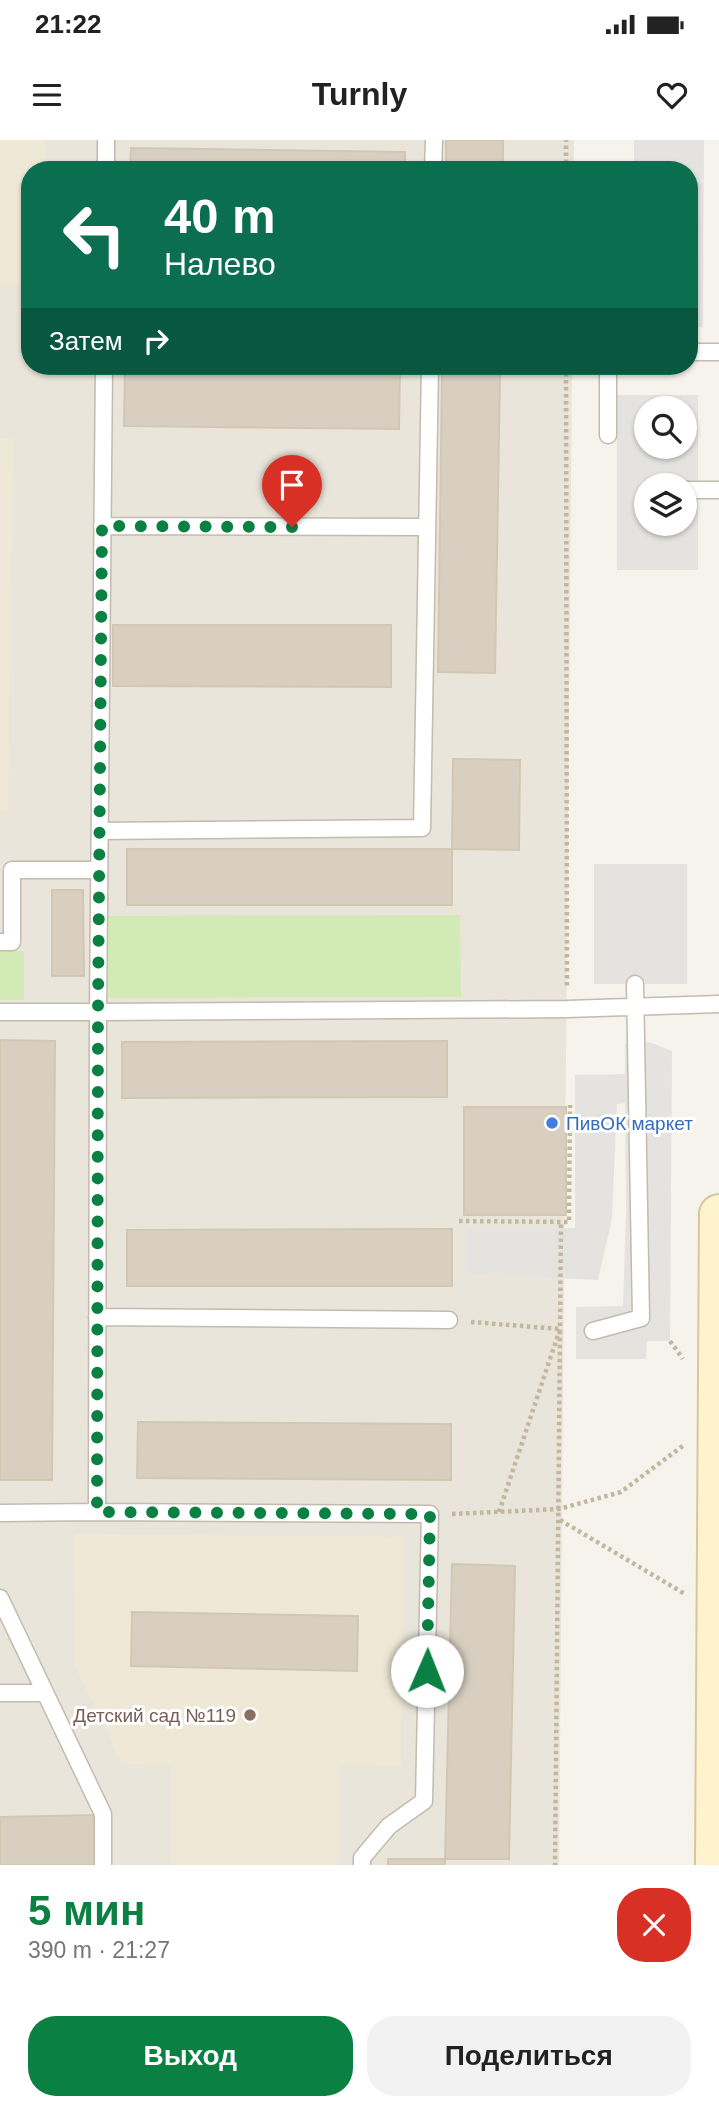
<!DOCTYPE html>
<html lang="ru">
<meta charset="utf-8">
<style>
:root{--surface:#fff;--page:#f2f2f2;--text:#222;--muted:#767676;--accent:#0b8043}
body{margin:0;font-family:Helvetica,sans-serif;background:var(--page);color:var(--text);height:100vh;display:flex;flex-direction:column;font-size:26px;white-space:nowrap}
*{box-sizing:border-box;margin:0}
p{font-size:23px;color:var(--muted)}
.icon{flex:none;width:38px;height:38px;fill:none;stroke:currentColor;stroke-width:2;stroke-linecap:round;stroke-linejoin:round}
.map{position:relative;height:1725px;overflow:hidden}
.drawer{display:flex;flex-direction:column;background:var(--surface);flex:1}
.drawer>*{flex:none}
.banner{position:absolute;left:21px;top:21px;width:677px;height:214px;border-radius:28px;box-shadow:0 2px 5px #0004;background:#0b6e4f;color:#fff;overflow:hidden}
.fabs{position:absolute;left:634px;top:256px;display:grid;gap:14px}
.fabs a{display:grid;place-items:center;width:63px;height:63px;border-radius:50%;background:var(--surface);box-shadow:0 2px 5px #0004;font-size:35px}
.pin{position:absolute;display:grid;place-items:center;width:60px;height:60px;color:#fff;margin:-72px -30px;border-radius:50% 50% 50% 0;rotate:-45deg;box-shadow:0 0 7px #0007}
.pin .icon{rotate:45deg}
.me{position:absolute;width:77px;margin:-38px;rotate:1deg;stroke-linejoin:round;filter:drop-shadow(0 0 5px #0008)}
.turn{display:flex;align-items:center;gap:24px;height:147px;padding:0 28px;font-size:32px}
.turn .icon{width:91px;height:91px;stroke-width:2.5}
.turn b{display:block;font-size:49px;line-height:60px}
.then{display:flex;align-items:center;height:66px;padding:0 28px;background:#0003;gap:14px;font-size:26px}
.round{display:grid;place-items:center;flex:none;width:74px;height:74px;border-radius:28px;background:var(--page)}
.overview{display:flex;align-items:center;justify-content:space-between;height:119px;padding:0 28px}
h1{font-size:42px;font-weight:700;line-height:52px;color:var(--accent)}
.action{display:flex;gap:14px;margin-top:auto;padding:14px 28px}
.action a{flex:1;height:80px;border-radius:28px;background:var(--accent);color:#fff;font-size:28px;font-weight:700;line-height:80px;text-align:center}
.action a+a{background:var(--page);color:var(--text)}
.status{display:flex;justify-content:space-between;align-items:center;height:49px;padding:0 35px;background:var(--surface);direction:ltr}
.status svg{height:19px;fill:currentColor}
header{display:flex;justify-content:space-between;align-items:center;height:91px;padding:0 28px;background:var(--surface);font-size:32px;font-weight:700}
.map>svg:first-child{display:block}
</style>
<div class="status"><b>21:22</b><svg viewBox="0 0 49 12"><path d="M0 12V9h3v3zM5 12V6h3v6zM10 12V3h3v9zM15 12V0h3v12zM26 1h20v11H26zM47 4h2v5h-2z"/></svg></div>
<header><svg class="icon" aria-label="menu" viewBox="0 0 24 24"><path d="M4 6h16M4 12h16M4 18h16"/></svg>Turnly<svg class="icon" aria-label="heart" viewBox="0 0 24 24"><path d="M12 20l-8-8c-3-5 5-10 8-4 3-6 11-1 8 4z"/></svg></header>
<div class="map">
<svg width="719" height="1725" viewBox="0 0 719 1725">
<rect width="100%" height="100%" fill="#f6f3ec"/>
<path fill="#eae5da" d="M0,0H574V30H30V226H572L559,1725H0Z"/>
<path fill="#efe8d6" d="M0,0H46V30H30V145H0Z
M0,298L13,299L8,671H0Z
M74,1394L403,1397L401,1626L339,1625L338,1725H171V1625L122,1624L75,1526Z"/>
<path fill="#d2eab5" d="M460,775L461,857L108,858V776Z
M0,811H24V860H0Z"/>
<path fill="#e5e3e0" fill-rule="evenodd" d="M634,0H704L703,187L690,188V30H634Z
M617,255H698V430H617ZM646,268H684V306H646ZM646,345H684V383H646Z
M594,724H687V844H594Z
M649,902L672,911L670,1201H647L646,1219H576V1167L623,1166L626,1070L625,963L617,964L612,1078L598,1140L468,1134V1089L575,1088V935L625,934V904Z"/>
<path fill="#d8cfc1" stroke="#d3c7b4" stroke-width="2" d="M446,0H503V30H446Z
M131,8L405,12V30H130Z
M125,226H400L399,289L124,286Z
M442,226H500V234L442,233Z
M442,233L500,234L495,533L438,532Z
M113,485H391V547L113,546Z
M453,619L520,620L519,710L452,709Z
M127,709H452V765H127Z
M52,750H83L84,836H52Z
M0,900L55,901L52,1340H0Z
M447,901V957L122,958V902Z
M464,967H566V1075H464Z
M452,1089V1146H127V1090Z
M138,1282L451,1284V1340L137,1338Z
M452,1424L515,1426L509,1719H445Z
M132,1472L358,1476L357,1531L131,1526Z
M94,1675L95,1725H0V1677Z
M388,1719H445V1725H388Z"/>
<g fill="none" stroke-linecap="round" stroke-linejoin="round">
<g stroke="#c2bbae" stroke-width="19">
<path id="lane" d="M106,30V0
M433,30L434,0
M690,212H719
M608,295V226
M684,350H719
M102,386L427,387
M100,691L422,688L430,226
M0,802H12V730H99
M0,872H98L104,226
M97,1177L449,1180
M593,1191L641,1178L635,844
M0,1373L97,1372
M0,1458L103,1674V1725
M0,1553H45
M362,1725V1718L389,1686L424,1661L430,1374L97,1372L98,872L567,869L719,864"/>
</g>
<g stroke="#d6c79b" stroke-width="42">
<path id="secondary" d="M715,1725L719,1074"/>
</g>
<path stroke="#c4b79f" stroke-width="4.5" stroke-dasharray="3.5 3.5" stroke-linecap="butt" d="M566,30V0
M566,226L567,847
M459,1081L569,1082L570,965
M471,1182L560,1189L555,1725
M670,1201L683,1219
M499,1372L560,1189L561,1082
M452,1374L559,1369L621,1352L684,1305
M560,1380L685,1454"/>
<use href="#lane" stroke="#fff" stroke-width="16"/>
<use href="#secondary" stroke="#fff3cd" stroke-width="38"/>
</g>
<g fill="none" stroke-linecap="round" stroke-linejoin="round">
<path stroke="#0b8043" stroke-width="12" stroke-dasharray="0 21.6" d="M292,387L102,386L98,872L97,1372L430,1374L427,1531"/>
</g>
<circle fill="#3f7fe0" stroke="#fff" stroke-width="2.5" cx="552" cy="983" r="7"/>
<circle fill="#8d6e63" stroke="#fff" stroke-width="2.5" cx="250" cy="1575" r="7"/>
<g text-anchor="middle" stroke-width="6" stroke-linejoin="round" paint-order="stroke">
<g font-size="19" fill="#366cbe" stroke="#fff" text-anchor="start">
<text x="566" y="990">ПивОК маркет</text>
</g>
<g font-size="19" fill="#785e54" stroke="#fff" text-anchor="end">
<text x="236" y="1582">Детский сад №119</text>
</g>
</g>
</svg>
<div class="fabs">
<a><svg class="icon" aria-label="search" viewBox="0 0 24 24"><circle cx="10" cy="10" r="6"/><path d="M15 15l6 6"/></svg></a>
<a><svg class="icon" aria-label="layers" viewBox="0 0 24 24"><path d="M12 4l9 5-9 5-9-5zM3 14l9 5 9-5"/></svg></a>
</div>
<div class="pin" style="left:292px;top:387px;background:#d93025"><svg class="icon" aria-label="arrive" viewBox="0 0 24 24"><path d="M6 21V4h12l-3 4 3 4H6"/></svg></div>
<svg class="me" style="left:427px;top:1531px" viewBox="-20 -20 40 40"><circle r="19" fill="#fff"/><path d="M0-13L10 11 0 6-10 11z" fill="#0b8043"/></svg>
<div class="banner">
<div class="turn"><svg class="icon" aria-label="left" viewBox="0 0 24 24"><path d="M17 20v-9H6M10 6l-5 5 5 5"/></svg><div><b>40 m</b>Налево</div></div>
<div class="then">Затем<svg class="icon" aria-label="right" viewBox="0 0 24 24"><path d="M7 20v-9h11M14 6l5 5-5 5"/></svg></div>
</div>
</div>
<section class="drawer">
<div class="overview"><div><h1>5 мин</h1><p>390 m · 21:27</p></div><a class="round" style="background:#d93025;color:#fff"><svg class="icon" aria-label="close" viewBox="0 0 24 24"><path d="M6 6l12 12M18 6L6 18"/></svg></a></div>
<div class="action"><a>Выход</a><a>Поделиться</a></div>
</section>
